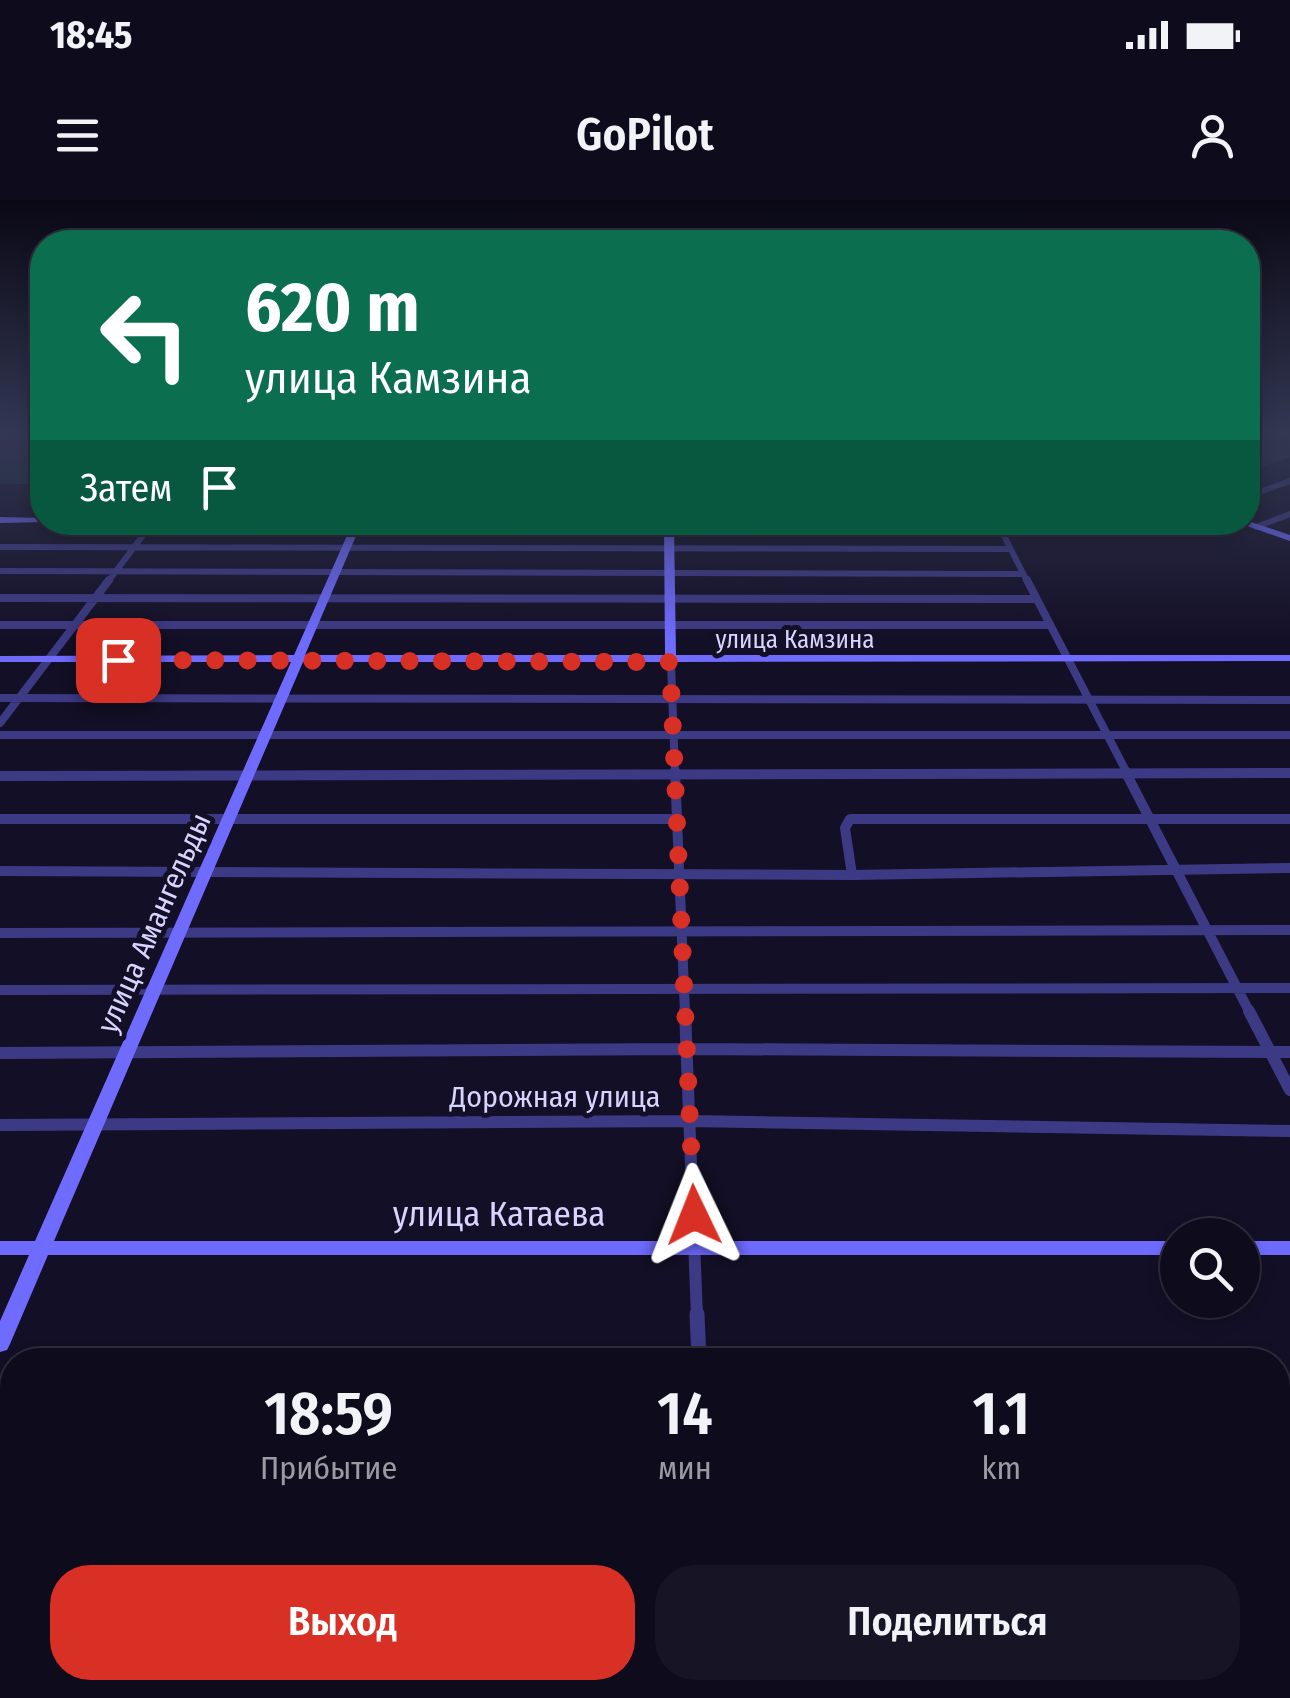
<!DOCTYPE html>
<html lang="ru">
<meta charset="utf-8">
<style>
:root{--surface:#0e0b1c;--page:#171425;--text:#f1f3f6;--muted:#9b9ba3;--line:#2e2b3b;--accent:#d93025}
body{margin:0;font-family:"Fira Sans Condensed",sans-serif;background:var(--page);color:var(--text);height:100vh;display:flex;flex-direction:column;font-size:38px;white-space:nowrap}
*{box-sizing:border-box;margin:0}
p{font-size:32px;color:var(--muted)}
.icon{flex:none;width:55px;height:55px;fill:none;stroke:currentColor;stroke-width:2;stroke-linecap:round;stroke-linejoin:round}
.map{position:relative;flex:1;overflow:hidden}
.panel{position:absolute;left:0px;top:1148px;width:1290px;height:352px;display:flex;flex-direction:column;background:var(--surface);border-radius:40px 40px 0 0;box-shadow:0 5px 15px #0003,0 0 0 2px var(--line)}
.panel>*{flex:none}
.banner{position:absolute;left:30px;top:30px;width:1230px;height:305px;border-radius:40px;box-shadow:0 5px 15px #0003,0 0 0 2px var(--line);background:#0b6e4f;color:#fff;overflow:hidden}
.fabs{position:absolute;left:1160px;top:1018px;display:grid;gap:20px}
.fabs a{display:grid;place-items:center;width:100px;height:100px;border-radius:50%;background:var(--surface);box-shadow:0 5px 15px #0003,0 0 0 2px var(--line);font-size:50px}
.pin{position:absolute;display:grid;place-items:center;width:85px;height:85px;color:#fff;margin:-42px;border-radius:20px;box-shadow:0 5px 15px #0006}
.me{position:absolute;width:110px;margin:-55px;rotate:358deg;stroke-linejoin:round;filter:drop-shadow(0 0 8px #0008)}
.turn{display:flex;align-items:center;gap:35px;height:210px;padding:0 50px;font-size:45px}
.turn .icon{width:130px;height:130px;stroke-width:2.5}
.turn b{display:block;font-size:70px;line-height:85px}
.then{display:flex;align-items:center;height:95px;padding:0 50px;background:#0003;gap:20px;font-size:38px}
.eta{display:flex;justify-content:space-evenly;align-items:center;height:170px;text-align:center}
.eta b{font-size:60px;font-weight:600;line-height:70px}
.button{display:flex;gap:20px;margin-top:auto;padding:20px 50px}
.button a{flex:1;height:115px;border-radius:40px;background:var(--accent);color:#fff;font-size:40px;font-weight:600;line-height:115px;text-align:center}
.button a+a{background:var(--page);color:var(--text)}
.status{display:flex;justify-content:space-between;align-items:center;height:70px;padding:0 50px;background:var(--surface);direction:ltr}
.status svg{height:28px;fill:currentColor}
header{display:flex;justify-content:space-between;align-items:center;height:130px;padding:0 50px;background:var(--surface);font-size:45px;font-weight:600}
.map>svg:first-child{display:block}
</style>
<div class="status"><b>18:45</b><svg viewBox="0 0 49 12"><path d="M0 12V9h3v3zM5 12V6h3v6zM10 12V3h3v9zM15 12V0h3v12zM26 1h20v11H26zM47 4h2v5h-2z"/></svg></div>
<header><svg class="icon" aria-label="menu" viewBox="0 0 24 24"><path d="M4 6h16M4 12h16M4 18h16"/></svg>GoPilot<svg class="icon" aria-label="person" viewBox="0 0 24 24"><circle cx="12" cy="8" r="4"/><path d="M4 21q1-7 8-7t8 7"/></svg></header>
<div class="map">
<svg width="1290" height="1498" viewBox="0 0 1290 1498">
<rect width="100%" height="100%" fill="#130f26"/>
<path fill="#12302f" d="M9,231H42V284H0V238Z
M1248,231H1290V257L1248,272Z"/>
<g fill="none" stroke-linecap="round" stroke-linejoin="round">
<path stroke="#3d3a85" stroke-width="6" d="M1248,243L1286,231
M1248,296L1290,281
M997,322L1028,383
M1256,327L1290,314
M0,347L1008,349
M0,371L1022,374
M107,383L153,322"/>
<path stroke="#3d3a85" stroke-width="8" d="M1027,380L1127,573
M0,398L1036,399
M0,425H1049
M671,462L675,573
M0,498L1290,500
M0,523L109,380
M0,535H1290
M1254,573H1290"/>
<path stroke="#3d3a85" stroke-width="10" d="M675,571L685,813
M1125,571L1250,813
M0,576L1290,573
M0,619H679
M0,671L852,675L1290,668
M852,675L845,628L850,619H1290
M0,733L1290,730
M0,790L1290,788"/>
<path stroke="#3d3a85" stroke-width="12" d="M685,811L697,1117
M1249,811L1290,890
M0,853L688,849L1290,852
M0,925L690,921L1290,931"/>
<path stroke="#3d3a85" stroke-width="15" d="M697,1114L699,1160
M1278,1187H1290
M0,1191H12
M1278,1311H1290
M0,1319H12
M1278,1452L1290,1451
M0,1459H12
M711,1488V1498"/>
<path fill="#6f6bff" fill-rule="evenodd" d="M0,317L42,318V322H46L0,323Z
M1248,321L1290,335V341L1236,322Z
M353,322H362L305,455H665L664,325H566L562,322H754L750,325H674L676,455H1290V461L677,462L671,465L665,462H303L54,1041H1178V1055H48L10,1144L7,1150L0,1152V1121L29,1055H0V1041H35L291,462H0V456L294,455Z
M1242,1041H1290V1055H1242Z"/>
</g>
<linearGradient id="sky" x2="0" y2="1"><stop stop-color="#0a0815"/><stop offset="0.53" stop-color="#333752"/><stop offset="1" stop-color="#333752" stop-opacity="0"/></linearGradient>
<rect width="1290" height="440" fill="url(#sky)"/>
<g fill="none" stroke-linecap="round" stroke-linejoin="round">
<path stroke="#d93025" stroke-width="18" stroke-dasharray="0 32.4" d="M118,460L670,462L694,1015"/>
</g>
<g text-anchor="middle" stroke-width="10" stroke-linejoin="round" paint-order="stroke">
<g font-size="25" fill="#d9d4ff" stroke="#130f26">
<text x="795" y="448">улица Камзина</text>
</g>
<g font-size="30" fill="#d9d4ff" stroke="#130f26">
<text transform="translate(154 723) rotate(-66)" y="10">улица Амангельды</text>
<text x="555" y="907">Дорожная улица</text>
</g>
<g font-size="35" fill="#d9d4ff" stroke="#130f26">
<text x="499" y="1026">улица Катаева</text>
</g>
</g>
</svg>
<div class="fabs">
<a><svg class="icon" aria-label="search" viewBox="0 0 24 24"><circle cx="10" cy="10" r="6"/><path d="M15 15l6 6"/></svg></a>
</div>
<div class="pin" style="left:118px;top:460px;background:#d93025"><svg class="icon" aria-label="arrive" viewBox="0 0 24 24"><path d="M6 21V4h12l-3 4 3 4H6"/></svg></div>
<svg class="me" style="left:694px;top:1015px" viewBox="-20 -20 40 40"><path d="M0-17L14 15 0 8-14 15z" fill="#d93025" stroke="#fff" stroke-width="4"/></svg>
<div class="banner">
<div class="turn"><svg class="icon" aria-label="left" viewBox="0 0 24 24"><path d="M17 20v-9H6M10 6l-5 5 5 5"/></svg><div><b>620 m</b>улица Камзина</div></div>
<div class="then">Затем<svg class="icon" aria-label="arrive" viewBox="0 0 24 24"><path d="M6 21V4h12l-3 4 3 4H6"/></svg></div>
</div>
<section class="panel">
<div class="eta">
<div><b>18:59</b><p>Прибытие</p></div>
<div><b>14</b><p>мин</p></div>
<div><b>1.1</b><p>km</p></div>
</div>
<div class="button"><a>Выход</a><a>Поделиться</a></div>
</section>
</div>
